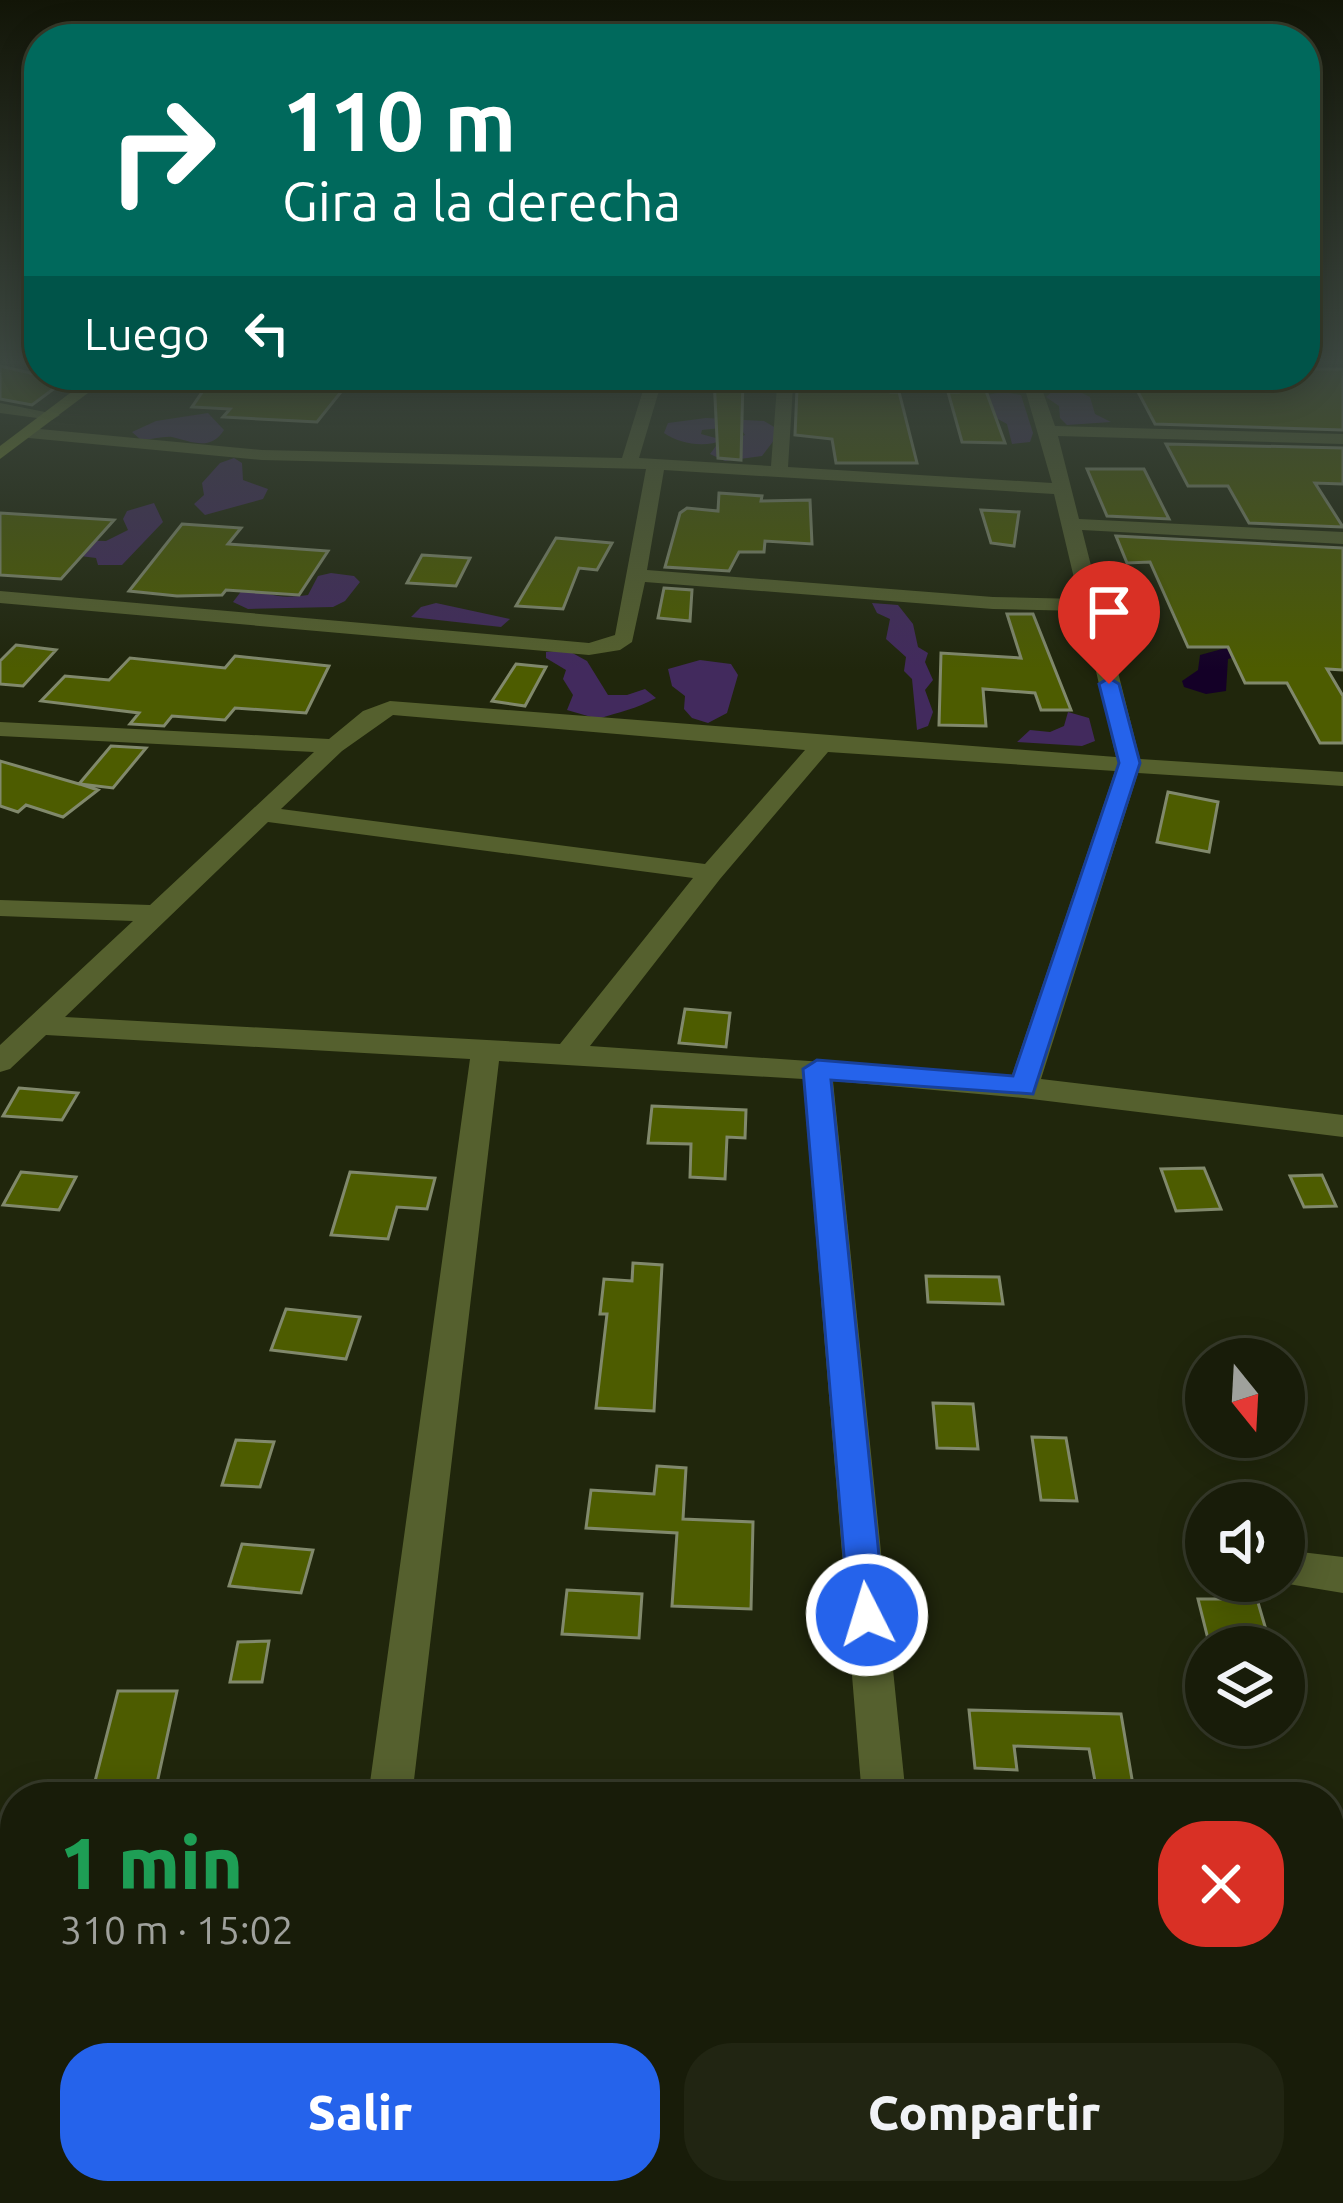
<!DOCTYPE html>
<html lang="es">
<meta charset="utf-8">
<style>
:root{--surface:#181c09;--page:#212512;--text:#f1f3f6;--muted:#9fa19c;--line:#363a2a;--accent:#2563eb}
body{margin:0;font-family:Ubuntu,sans-serif;background:var(--page);color:var(--text);height:100vh;display:flex;flex-direction:column;font-size:45px;white-space:nowrap}
*{box-sizing:border-box;margin:0}
p{font-size:39px;color:var(--muted)}
.icon{flex:none;width:66px;height:66px;fill:none;stroke:currentColor;stroke-width:2;stroke-linecap:round;stroke-linejoin:round}
.map{position:relative;flex:1;overflow:hidden}
.details{position:absolute;left:0px;top:1782px;width:1344px;height:423px;display:flex;flex-direction:column;background:var(--surface);border-radius:48px 48px 0 0;box-shadow:0 6px 30px #0003,0 0 0 3px var(--line)}
.details>*{flex:none}
.hud{position:absolute;left:24px;top:24px;width:1296px;height:366px;border-radius:48px;box-shadow:0 6px 30px #0003,0 0 0 3px var(--line);background:#00695c;color:#fff;overflow:hidden}
.needle{width:78px;rotate:162deg}
.controls{position:absolute;left:1185px;top:1338px;display:grid;gap:24px}
.controls a{display:grid;place-items:center;width:120px;height:120px;border-radius:50%;background:var(--surface);box-shadow:0 6px 30px #0003,0 0 0 3px var(--line);font-size:60px}
.pin{position:absolute;display:grid;place-items:center;width:102px;height:102px;color:#fff;margin:-123px -51px;border-radius:50% 50% 50% 0;rotate:-45deg;box-shadow:0 0 12px #0007}
.pin .icon{rotate:45deg}
.me{position:absolute;width:132px;margin:-66px;rotate:355deg;stroke-linejoin:round;filter:drop-shadow(0 0 9px #0008)}
.turn{display:flex;align-items:center;gap:42px;height:252px;padding:0 60px;font-size:54px}
.turn .icon{width:156px;height:156px;stroke-width:2.5}
.turn b{display:block;font-size:84px;line-height:102px}
.then{display:flex;align-items:center;height:114px;padding:0 60px;background:#0003;gap:24px;font-size:45px}
.round{display:grid;place-items:center;flex:none;width:126px;height:126px;border-radius:48px;background:var(--page)}
.overview{display:flex;align-items:center;justify-content:space-between;height:204px;padding:0 60px}
h1{font-size:72px;font-weight:800;line-height:90px;color:#1e9e55}
.action{display:flex;gap:24px;margin-top:auto;padding:24px 60px}
.action a{flex:1;height:138px;border-radius:48px;background:var(--accent);color:#fff;font-size:48px;font-weight:800;line-height:138px;text-align:center}
.action a+a{background:var(--page);color:var(--text)}
.map>svg:first-child{display:block}
</style>
<div class="map">
<svg width="1343" height="2203" viewBox="0 0 1343 2203">
<rect width="100%" height="100%" fill="#20260c"/>
<path fill="#422a5d" d="M1062,383L1090,397L1095,414L1111,422L1067,425L1060,418L1059,406L1046,397Z
M1002,392L1021,395L1033,433L1030,442L1012,444L1007,424L985,412L982,396Z
M208,413L224,430C210,452 191,441 172,437C164,436 150,440 141,440L132,432L156,421Z
M706,418L764,421L781,431L762,456L725,461L710,454L716,446L745,435L739,426L702,430L701,434L723,440C705,448 680,444 664,433L668,423Z
M234,458L242,463L243,480L268,489L263,499L205,515L194,504L204,495L202,483L220,463Z
M154,503L163,522L122,565H98L96,558L57,553L68,540L106,541L128,530L123,519L127,511Z
M331,573L354,576L360,582L345,601L333,607L248,609L233,602L249,581C268,599 284,598 308,595L318,576Z
M436,603L510,619L501,627L411,617L421,607Z
M872,603L898,605L913,624L918,647L928,653L925,662L933,680L925,690L933,712L928,726L917,730L912,679L904,671L906,657L886,639L890,619L877,613Z
M567,650L587,661L608,695H627L645,689L656,698C636,709 619,712 598,719L567,710L573,695L563,679L566,670L546,658V652Z
M700,660L731,664L738,675L727,713L708,723L692,718L684,709L685,696L672,686L668,669Z
M1068,712L1089,718L1095,741L1082,746L1017,742L1030,730L1050,732L1064,726Z"/>
<path fill="#140027" d="M1233,646L1236,657L1228,659L1226,691L1206,694L1184,687L1182,681L1198,670L1200,655Z"/>
<path fill="#4d5c00" stroke="#81896c" stroke-width="3" d="M0,366L39,375L71,376L32,405L0,399Z
M1305,369H1343V430L1155,424L1137,390H1179L1170,375H1305Z
M214,375H290L284,381L349,382L317,422L223,417L230,409L192,407Z
M813,375H891V392H899L917,463H836L832,439L795,435L797,389L819,390Z
M714,378H743L741,460L718,458Z
M955,380H982L1005,443L962,442L948,392H958Z
M1166,444L1343,448V484L1315,483L1343,527L1249,523L1228,486H1188Z
M1087,469H1144L1169,519L1107,516Z
M719,493L762,496L761,501L810,500L812,544L765,541L764,552H739L729,571L665,567L680,513L687,508L718,511Z
M981,510L1019,512L1014,546L991,543Z
M0,513L114,520L61,579L0,575Z
M182,524L241,528L228,544L328,551L299,595L226,590L222,595L177,596L129,591Z
M1116,536L1343,548V670L1327,669L1343,696V743H1320L1287,683H1245L1228,647H1188L1150,562L1127,563Z
M556,538L612,543L597,570L579,568L563,609L516,606Z
M422,555L470,558L456,586L407,583Z
M664,588L692,590L690,621L658,618Z
M1007,614H1033L1071,710H1041L1035,693L983,689L986,726L939,725L941,653L1021,658Z
M16,645L56,650L23,686L0,684V661Z
M235,656L329,666L306,713L235,708L225,720L172,716L164,726L130,724L139,713L41,701L65,676L109,680L130,658L225,668Z
M516,664L546,667L525,706L492,701Z
M111,746L146,748L113,788L80,784L98,790L63,817L26,805L18,812L0,806V761L79,784Z
M1168,792L1218,802L1209,852L1157,842Z
M685,1009L730,1013L726,1047L679,1043Z
M19,1088L78,1093L62,1120L3,1116Z
M652,1106L746,1110L745,1138L727,1137L725,1179L690,1177L691,1144L648,1143Z
M1204,1168L1221,1209L1176,1211L1161,1169Z
M21,1172L76,1177L59,1210L3,1205Z
M350,1172L435,1178L427,1209L397,1207L388,1239L331,1235Z
M1322,1175L1336,1206L1304,1207L1290,1176Z
M633,1263L662,1265L654,1411L596,1408L607,1314H600L604,1279L632,1281Z
M926,1276L999,1277L1003,1304L928,1302Z
M286,1309L360,1317L346,1359L271,1350Z
M933,1403L973,1404L978,1449L937,1448Z
M1032,1437L1066,1438L1077,1501L1041,1500Z
M236,1440L274,1442L260,1487L222,1485Z
M657,1466L686,1468L683,1519L753,1522L751,1609L672,1606L677,1533L586,1528L591,1490L654,1494Z
M242,1544L313,1550L301,1593L229,1586Z
M567,1590L642,1594L639,1638L562,1634Z
M1198,1599H1257L1271,1647H1210Z
M269,1641L262,1682H230L238,1642Z
M118,1691H177L154,1797H91Z
M969,1710L1121,1714L1135,1797H1098L1089,1749L1014,1746L1017,1770L975,1768Z"/>
<g fill="none" stroke-linecap="round" stroke-linejoin="round">
<path fill="#55602e" fill-rule="evenodd" d="M1021,375H1037L1055,426L1343,434V444L1058,436L1079,519L1343,532V544L1082,530L1140,759L1343,772V786L1138,773L1041,1079L1343,1115V1137L1023,1098L833,1081L906,1797H862L803,1079L499,1061L412,1797H368L470,1059L46,1035L10,1069L0,1072V1045L133,921L0,916V900L150,905L314,752L0,736V722L329,739L363,711L390,701L1116,757L1082,611L993,609L645,582L632,642L620,650L589,655L0,603V591L589,643L615,635L646,469L262,460L29,438L21,433L29,428L262,450L622,458L645,384L653,379L661,384L639,458L771,466L777,386L785,381L793,386L788,467L1052,483ZM664,470L1054,494L1079,599L993,597L647,570ZM393,715L805,750L705,864L281,809L342,751ZM828,752L1115,771L1012,1075L590,1046L720,879ZM268,822L693,878L560,1044L65,1017Z
M0,403L60,415L52,420L0,413Z
M1284,1550L1343,1557V1593L1270,1581H1284Z
M0,1916L15,1917V1963L0,1962Z
M1329,2107L1343,2109V2159L1329,2157Z
M749,2190H801V2203H749Z"/>
<path fill="#71832d" fill-rule="evenodd" d="M94,375H112L0,459V446Z"/>
</g>
<linearGradient id="sky" x2="0" y2="1"><stop stop-color="#121507"/><stop offset="0.54" stop-color="#3c4740"/><stop offset="1" stop-color="#3c4740" stop-opacity="0"/></linearGradient>
<rect width="1343" height="670" fill="url(#sky)"/>
<path fill="#2563eb" stroke="#184099" stroke-width="3" d="M1109,678L1119,684L1140,763L1033,1094L831,1080L885,1615L880,1628L867,1633L854,1628L849,1615L803,1069L817,1060L1013,1076L1119,763L1099,684Z"/>
</svg>
<div class="controls">
<a><svg class="needle" viewBox="-14 -14 28 28"><path d="M0-13l5 13h-10z" fill="#e53935"/><path d="M0 13l5-13h-10z" fill="#9fa19c"/></svg></a>
<a><svg class="icon" aria-label="sound" viewBox="0 0 24 24"><path d="M4 9h4l5-4v14l-5-4H4zM17 9q2 3 0 6"/></svg></a>
<a><svg class="icon" aria-label="layers" viewBox="0 0 24 24"><path d="M12 4l9 5-9 5-9-5zM3 14l9 5 9-5"/></svg></a>
</div>
<div class="pin" style="left:1109px;top:684px;background:#d93025"><svg class="icon" aria-label="arrive" viewBox="0 0 24 24"><path d="M6 21V4h12l-3 4 3 4H6"/></svg></div>
<svg class="me" style="left:867px;top:1615px" viewBox="-20 -20 40 40"><circle r="17" fill="#2563eb" stroke="#fff" stroke-width="3"/><path d="M0-11L8 9 0 5-8 9z" fill="#fff"/></svg>
<div class="hud">
<div class="turn"><svg class="icon" aria-label="right" viewBox="0 0 24 24"><path d="M7 20v-9h11M14 6l5 5-5 5"/></svg><div><b>110 m</b>Gira a la derecha</div></div>
<div class="then">Luego<svg class="icon" aria-label="left" viewBox="0 0 24 24"><path d="M17 20v-9H6M10 6l-5 5 5 5"/></svg></div>
</div>
<section class="details">
<div class="overview"><div><h1>1 min</h1><p>310 m · 15:02</p></div><a class="round" style="background:#d93025;color:#fff"><svg class="icon" aria-label="close" viewBox="0 0 24 24"><path d="M6 6l12 12M18 6L6 18"/></svg></a></div>
<div class="action"><a>Salir</a><a>Compartir</a></div>
</section>
</div>
